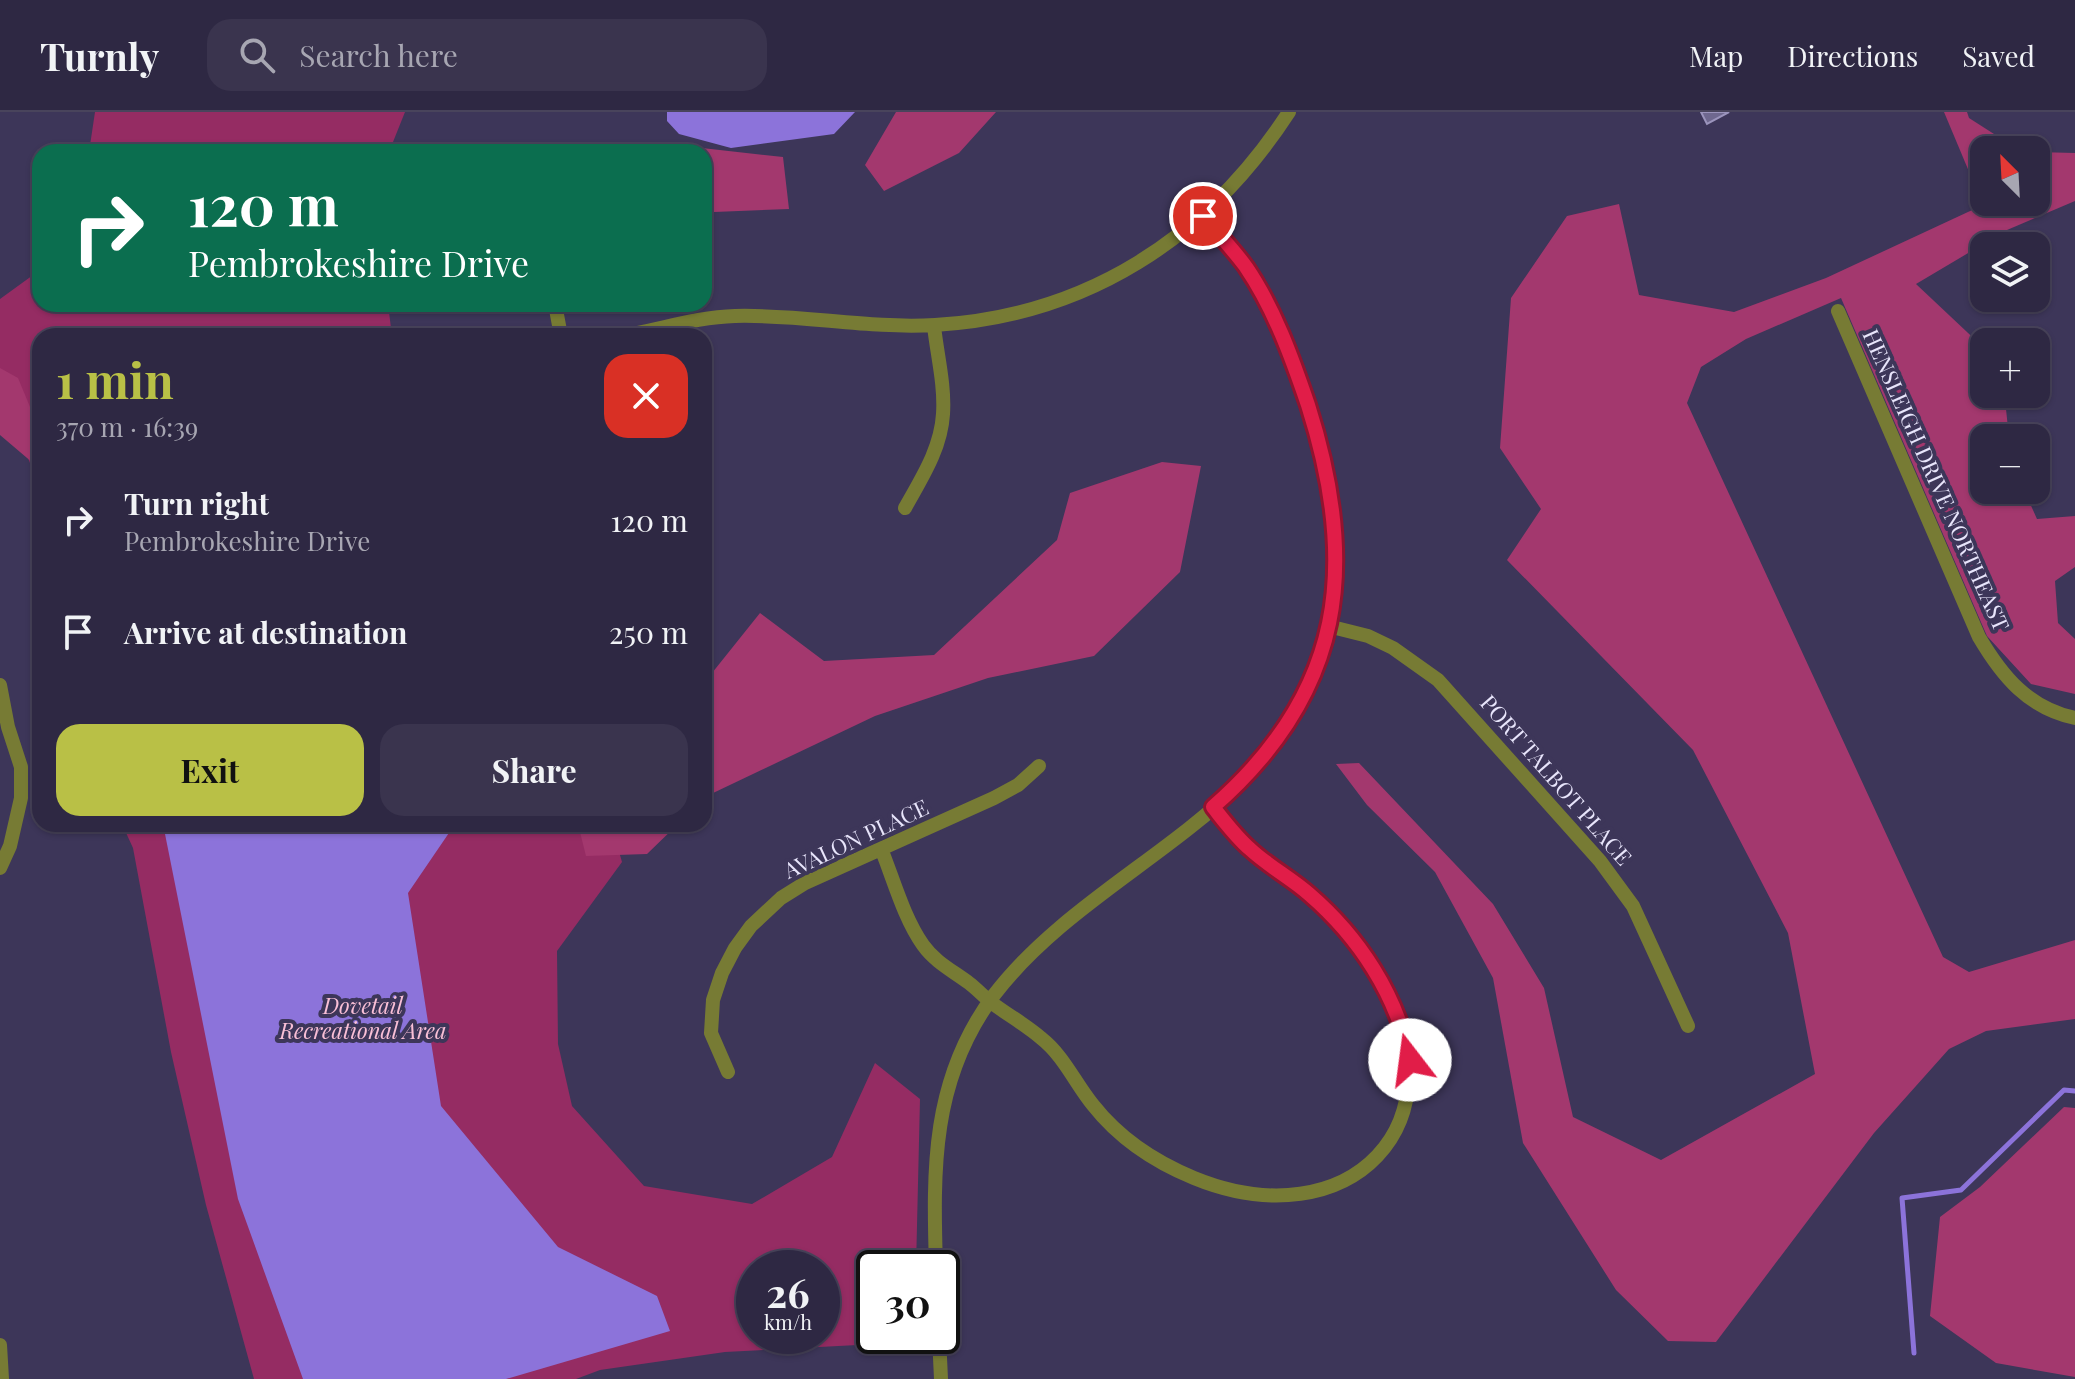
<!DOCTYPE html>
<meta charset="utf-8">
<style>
:root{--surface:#2e2843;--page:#3a344e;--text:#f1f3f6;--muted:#a7a6b2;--line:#49445c;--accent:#b9c046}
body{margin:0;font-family:"Playfair Display",serif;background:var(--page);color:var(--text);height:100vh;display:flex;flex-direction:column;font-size:30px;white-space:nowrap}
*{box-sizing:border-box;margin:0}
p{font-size:26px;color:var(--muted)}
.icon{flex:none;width:44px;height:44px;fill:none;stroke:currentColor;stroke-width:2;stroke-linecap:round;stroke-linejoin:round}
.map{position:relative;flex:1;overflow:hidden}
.details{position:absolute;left:32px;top:216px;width:680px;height:504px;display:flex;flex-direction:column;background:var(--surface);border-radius:24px;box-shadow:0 2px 6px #0004,0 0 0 2px var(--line)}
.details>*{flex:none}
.hud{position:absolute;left:32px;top:32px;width:680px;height:168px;border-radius:24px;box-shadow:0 2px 6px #0004,0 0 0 2px var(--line);background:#0b6e4f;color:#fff;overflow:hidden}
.needle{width:52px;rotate:336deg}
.controls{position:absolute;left:1970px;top:24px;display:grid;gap:16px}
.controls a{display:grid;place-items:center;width:80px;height:80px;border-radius:16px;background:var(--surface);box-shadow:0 2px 6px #0004,0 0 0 2px var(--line);font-size:40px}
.speed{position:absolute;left:736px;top:1138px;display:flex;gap:16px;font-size:40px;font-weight:700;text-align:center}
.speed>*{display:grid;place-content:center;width:104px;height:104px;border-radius:50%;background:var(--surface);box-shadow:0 2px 6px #0004,0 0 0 2px var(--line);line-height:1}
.speed small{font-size:20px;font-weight:400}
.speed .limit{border:4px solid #111;border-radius:12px;background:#fff;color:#111}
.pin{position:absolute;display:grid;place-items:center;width:68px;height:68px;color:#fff;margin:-34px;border:4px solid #fff;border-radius:50%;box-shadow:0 2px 8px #0007}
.me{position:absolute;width:88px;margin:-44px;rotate:345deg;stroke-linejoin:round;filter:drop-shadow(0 0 6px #0008)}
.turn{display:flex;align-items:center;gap:28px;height:168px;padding:0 24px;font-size:36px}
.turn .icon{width:104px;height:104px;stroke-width:2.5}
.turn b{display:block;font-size:56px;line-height:68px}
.round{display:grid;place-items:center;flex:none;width:84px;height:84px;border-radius:24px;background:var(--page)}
.summary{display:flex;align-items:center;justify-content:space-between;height:136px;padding:0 24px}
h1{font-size:48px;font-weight:700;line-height:60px;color:var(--accent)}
.primary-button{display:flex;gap:16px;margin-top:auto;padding:16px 24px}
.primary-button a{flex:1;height:92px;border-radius:24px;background:var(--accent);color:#111;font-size:32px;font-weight:700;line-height:92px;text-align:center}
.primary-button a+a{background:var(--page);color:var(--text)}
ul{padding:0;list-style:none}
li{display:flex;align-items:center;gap:24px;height:112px;padding:0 24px}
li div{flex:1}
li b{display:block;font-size:30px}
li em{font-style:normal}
header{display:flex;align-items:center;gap:48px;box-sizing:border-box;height:112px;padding:0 40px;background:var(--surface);border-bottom:2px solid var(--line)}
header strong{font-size:38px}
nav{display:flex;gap:44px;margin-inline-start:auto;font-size:28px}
.search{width:560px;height:72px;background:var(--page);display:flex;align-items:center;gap:20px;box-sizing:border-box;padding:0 28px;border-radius:24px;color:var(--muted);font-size:30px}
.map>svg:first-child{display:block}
</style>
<header>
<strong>Turnly</strong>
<div class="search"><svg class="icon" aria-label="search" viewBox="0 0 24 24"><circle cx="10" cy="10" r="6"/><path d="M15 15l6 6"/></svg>Search here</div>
<nav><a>Map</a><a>Directions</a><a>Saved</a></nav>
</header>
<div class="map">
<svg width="2075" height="1267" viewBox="0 0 2075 1267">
<rect width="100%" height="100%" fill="#3d3659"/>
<path fill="#952c63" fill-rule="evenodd" d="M95,0H405L389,40H89Z
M40,158V192H388L392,224H40V376L0,276V187Z
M122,712H611L622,750L557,839L558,932L572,994L644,1074L752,1092L832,1045L875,951L920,987L916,1156H874V1224H915V1230L725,1240L600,1258L576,1267H254L206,1093L171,940L133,736ZM754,1156H822V1224H754Z"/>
<path fill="#a3386e" d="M896,0H996L959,41L884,79L865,53Z
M1944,0H1967L1969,6L2019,38H1984V90H2036V40L2075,41V89L2007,118L1916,172L1984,236V282H2024L2006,297L2009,326H1984V378H2024L2037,407L2075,404V455L2055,469L2058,511L2075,527V582L2031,572L1987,524L1841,186L1746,227L1701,255L1687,291L1943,845L1969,860L2075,828V907L1986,919L1949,937L1874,1021L1716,1230L1668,1229L1616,1178L1523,1031L1493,866L1435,760L1367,693L1336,652L1359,651L1493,792L1544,876L1573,1005L1661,1048L1815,962L1788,821L1693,638L1507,448L1541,397L1500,336L1511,186L1567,104L1619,92L1639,183L1734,200L1826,166L1983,93Z
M693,35L783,45L789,97L714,100L704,68V40H695Z
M0,256L18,266L40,319V357L0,323Z
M1162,350L1201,354L1180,460L1094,544L988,566L875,604L711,682L704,688V571L760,501L824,549L934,543L1057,428L1070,381Z
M578,712H678L647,742L586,744Z
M2064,995L2075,996V1265L1996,1251L1930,1204L1940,1105L1980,1075Z"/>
<path fill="#8c73da" d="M667,0H855L834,22L731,36L679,22L667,9Z
M163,712H450L453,715L408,781L441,994L558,1135L657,1184L670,1219L506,1267H303L238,1087Z"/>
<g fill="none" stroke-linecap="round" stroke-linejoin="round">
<path stroke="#8c73da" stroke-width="5" d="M1914,1241L1902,1086L1961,1078L2064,978L2075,979"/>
</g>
<path fill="#6f688f" stroke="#9b94bc" stroke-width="2" d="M1701,0H1729L1707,12Z"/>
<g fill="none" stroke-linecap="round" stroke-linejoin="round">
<path stroke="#777b34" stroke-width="14" d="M555,192L561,224
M1838,199L1979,525C2002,564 2028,596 2075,606
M621,224C659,218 696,205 735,204C802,202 868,217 935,213C1087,204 1207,126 1289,0
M905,396C921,367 941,337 943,302C945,273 937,242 934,214
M1328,514L1368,524L1393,536L1438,568L1600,749L1633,794L1688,914
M0,573L8,615L21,655V686L10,734L0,756
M882,739C894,769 904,806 923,833C935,850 953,859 969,871C977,877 984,885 992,891C1008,903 1026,913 1041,926C1064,944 1075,971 1093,993C1119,1026 1155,1050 1194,1066C1348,1129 1468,1012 1377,862C1358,831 1335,803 1307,780C1288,765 1266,753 1249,736C1236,724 1225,709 1213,695
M728,960L711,921L713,888L722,861L735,836L751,814L781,786L805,771L994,686L1018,673L1039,654
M936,1156C933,1057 931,967 994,883C1059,798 1163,747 1239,673C1307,606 1344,509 1335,413C1332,374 1321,335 1309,298C1294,250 1275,199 1247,157C1234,138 1218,121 1203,104
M939,1224L941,1267
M0,1233L2,1267"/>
</g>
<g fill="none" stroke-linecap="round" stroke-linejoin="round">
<g stroke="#92132f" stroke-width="20">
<path id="route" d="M1203,104C1217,121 1233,137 1246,155C1274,196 1292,246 1308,293C1359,453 1345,580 1213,695C1225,710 1236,725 1250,737C1268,754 1291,766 1309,782C1359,825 1397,883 1410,948"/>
</g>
<use href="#route" stroke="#e11d48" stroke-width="14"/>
</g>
<g text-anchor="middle" stroke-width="8" stroke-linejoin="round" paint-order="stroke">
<g font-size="22" fill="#e8e5fb" stroke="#3d3659">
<text transform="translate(1936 368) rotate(66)" y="8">HENSLEIGH DRIVE NORTHEAST</text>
<text transform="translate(1556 668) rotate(49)" y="8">PORT TALBOT PLACE</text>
<text transform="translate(856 727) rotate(-25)" y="8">AVALON PLACE</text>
</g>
<g font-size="22" font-style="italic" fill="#f9bfd6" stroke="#3d3659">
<text x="363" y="902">Dovetail<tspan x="363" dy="25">Recreational Area</tspan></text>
</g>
</g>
</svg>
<div class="controls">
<a><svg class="needle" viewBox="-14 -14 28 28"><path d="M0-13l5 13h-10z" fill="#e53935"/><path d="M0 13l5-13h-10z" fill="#a7a6b2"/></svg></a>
<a><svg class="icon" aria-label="layers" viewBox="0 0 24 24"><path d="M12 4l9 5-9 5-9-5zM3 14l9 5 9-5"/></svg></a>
<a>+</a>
<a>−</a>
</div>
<div class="speed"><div>26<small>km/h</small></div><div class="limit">30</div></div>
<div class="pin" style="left:1203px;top:104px;background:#d93025"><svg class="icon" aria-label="arrive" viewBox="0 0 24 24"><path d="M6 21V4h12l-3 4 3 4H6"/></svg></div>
<svg class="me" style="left:1410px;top:948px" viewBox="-20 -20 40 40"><circle r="19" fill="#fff"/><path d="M0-13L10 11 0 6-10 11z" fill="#e11d48"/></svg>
<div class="hud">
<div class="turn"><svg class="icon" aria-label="right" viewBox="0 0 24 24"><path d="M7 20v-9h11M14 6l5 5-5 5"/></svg><div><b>120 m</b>Pembrokeshire Drive</div></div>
</div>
<section class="details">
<div class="summary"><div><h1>1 min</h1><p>370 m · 16:39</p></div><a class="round" style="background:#d93025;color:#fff"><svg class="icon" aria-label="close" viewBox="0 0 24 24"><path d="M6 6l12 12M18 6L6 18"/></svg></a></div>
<ul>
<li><svg class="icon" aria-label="right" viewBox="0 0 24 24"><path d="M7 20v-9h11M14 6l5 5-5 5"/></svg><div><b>Turn right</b><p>Pembrokeshire Drive</p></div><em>120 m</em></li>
<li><svg class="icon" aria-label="arrive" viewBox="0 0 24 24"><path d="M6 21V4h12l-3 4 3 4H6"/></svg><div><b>Arrive at destination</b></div><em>250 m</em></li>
</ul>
<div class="primary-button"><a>Exit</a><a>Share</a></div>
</section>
</div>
